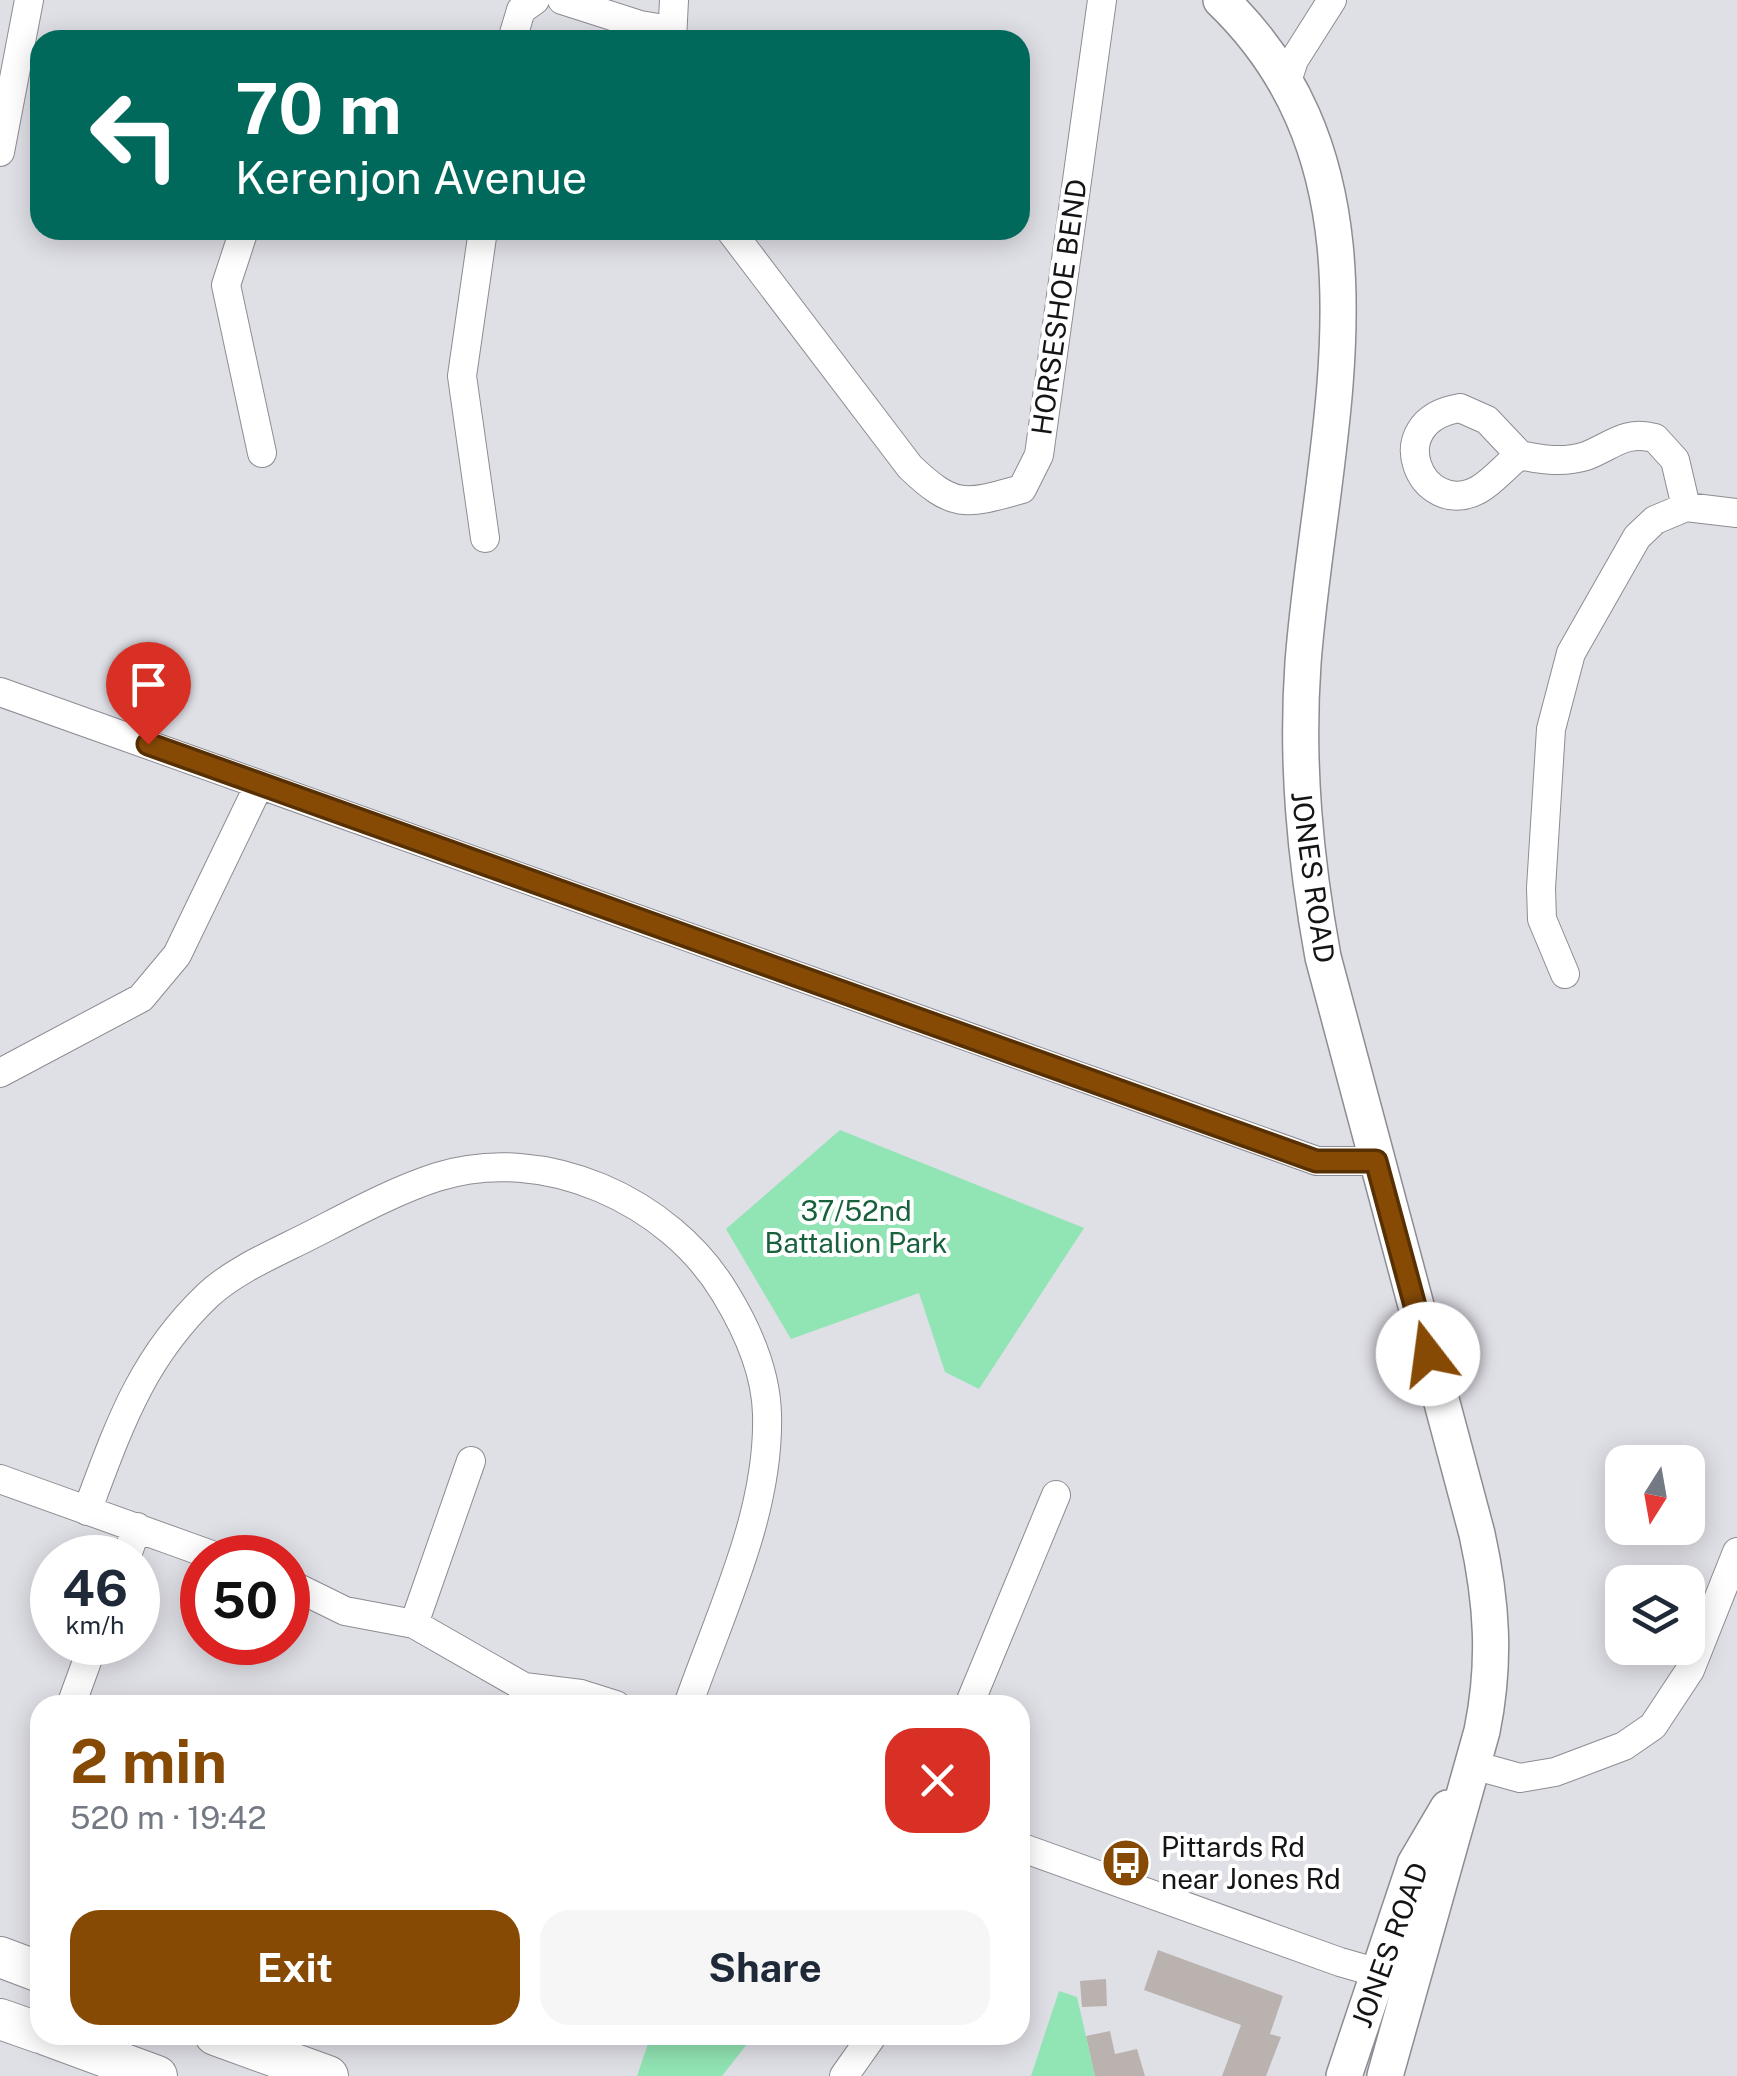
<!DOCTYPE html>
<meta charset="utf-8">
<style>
:root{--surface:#fff;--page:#f6f6f7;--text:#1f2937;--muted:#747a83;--accent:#864a05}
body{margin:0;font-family:"Public Sans",sans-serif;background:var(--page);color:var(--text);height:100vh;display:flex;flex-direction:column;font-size:38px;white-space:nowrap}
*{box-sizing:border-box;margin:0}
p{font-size:32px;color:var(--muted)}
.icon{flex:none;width:55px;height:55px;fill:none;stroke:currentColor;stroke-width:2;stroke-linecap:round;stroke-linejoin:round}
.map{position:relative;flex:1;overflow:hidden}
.sheet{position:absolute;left:30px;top:1695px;width:1000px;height:350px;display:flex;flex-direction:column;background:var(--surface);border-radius:30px;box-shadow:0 5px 25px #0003}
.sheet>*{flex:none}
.top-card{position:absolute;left:30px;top:30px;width:1000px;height:210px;border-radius:30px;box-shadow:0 5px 25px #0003;background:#00695c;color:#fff;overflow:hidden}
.needle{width:65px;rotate:191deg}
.buttons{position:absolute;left:1605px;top:1445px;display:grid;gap:20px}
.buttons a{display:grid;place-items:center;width:100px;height:100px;border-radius:20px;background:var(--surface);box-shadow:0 5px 25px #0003;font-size:50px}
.speed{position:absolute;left:30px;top:1535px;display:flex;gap:20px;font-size:50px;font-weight:700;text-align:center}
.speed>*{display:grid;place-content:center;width:130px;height:130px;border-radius:50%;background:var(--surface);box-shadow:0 5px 25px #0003;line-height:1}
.speed small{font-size:25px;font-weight:400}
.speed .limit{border:15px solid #d22;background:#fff;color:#111}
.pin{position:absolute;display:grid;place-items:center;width:85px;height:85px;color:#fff;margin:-102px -42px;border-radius:50% 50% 50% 0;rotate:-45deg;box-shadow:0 0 10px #0007}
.pin .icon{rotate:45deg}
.me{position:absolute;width:110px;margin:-55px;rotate:345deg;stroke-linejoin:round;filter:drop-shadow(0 0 8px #0008)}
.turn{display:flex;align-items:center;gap:35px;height:210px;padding:0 40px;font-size:45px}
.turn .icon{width:130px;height:130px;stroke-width:2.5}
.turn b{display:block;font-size:70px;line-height:85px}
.round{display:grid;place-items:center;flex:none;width:105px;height:105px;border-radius:30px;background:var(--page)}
.overview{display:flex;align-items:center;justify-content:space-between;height:170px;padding:0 40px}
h1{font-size:60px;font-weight:700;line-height:75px;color:var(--accent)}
.cta{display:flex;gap:20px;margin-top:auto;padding:20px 40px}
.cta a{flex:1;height:115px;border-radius:30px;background:var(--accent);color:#fff;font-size:40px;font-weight:700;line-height:115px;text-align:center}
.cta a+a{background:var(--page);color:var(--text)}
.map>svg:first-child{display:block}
</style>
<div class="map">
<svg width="1737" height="2076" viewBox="0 0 1737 2076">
<rect width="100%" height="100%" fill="#dfdfe6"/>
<path fill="#91e4b3" d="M840,1130L1084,1228L979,1389L945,1372L919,1293L791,1339L726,1229Z
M1059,1991L1077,1997L1095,2076H1031Z
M651,2035H754L722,2076H637Z"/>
<path fill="#bab2af" d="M1158,1950L1283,1996L1270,2034L1281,2037L1266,2076H1222L1241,2025L1144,1990Z
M1106,1979L1107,2006L1082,2007L1080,1981Z
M1110,2031L1115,2054L1137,2049L1145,2076H1095L1086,2036Z"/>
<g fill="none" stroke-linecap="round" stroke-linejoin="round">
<g stroke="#8d8c93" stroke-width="30">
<path id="minor" d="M562,0L640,25L670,30
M512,40L521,10L535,0
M672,40L674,0
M1287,81L1294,60L1332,0
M0,152L29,0
M244,230L226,285L262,453
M483,230L462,376L485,538
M730,230L910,467C954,509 965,505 1022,489L1039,455L1102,0
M1460,408L1487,420L1520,455C1506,465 1493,482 1478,490C1421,520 1379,421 1460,408Z
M1520,455C1542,460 1564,463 1586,456C1612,446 1625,430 1655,438L1675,460L1686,507
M0,692L1317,1161H1376
M1565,974L1542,919L1541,888L1551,729L1571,653L1637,537L1655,520L1686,507L1737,513
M0,1073L141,998L177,955L259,785
M0,1479L220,1558
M87,1511C119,1426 141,1359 208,1295C236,1269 278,1252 313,1234C352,1214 394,1191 437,1177C544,1143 670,1201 725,1293C747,1329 766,1371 767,1414C770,1513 720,1613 688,1705
M126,1558L137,1527
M288,1583L345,1611L414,1624L524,1687L581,1694L616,1705
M414,1624L471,1461
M71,1705L94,1642
M969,1705L1056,1495
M1473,1765L1520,1778L1555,1772L1624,1746L1653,1726L1690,1670L1737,1552
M1020,1847L1340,1962L1396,1978
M844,2076L873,2035"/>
</g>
<g stroke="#8d8c93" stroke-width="38">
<path id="major" d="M1221,0C1407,179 1320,438 1303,663C1296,763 1305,858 1323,957L1477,1534C1492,1602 1496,1662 1482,1731L1385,2076
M1344,2076L1415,1864L1448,1808"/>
</g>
<g stroke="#8d8c93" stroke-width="42">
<path id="highway" d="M0,1957L40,1972
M0,2019L40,2033
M46,2035L157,2076
M215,2035L328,2076"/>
</g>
<use href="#minor" stroke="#fff" stroke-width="28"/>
<use href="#major" stroke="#fff" stroke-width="35"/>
<use href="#highway" stroke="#fff" stroke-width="40"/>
</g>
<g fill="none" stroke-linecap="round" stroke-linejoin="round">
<g stroke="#573003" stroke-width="25">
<path id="route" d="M148,744L1316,1161H1376L1428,1354"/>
</g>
<use href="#route" stroke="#864a05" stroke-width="18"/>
</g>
<defs>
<g id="bus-disc" transform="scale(2.5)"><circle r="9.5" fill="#864a05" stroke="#fff"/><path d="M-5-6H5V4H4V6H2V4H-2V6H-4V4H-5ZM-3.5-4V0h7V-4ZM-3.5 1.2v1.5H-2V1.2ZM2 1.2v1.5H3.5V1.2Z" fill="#fff"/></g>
</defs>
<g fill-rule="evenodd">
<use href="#bus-disc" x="1126" y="1863"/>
</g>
<g text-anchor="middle" stroke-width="8" stroke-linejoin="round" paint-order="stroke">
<g font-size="28" fill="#141416" stroke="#fff">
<text transform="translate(1059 307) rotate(-82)" y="10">HORSESHOE BEND</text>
<text transform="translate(1313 877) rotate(82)" y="10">JONES ROAD</text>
<text transform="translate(1390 1945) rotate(-70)" y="10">JONES ROAD</text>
</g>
<g font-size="28" fill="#19603d" stroke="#fff">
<text x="856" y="1221">37/52nd<tspan x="856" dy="32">Battalion Park</tspan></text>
</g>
<g font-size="28" fill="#141416" stroke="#fff" text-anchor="start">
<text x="1161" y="1857">Pittards Rd<tspan x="1161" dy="32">near Jones Rd</tspan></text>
</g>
</g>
</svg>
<div class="buttons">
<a><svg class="needle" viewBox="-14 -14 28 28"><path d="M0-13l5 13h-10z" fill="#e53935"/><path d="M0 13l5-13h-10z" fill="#747a83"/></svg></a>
<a><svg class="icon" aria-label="layers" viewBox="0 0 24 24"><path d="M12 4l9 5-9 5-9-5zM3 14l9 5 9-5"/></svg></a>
</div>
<div class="speed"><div>46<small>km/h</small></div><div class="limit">50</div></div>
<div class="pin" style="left:148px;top:744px;background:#d93025"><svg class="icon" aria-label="arrive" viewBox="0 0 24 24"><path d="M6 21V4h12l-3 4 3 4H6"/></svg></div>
<svg class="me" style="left:1428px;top:1354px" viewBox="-20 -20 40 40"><circle r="19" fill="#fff"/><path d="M0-13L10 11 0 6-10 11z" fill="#864a05"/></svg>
<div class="top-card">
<div class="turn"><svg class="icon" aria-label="left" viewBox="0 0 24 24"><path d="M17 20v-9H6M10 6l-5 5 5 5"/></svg><div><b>70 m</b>Kerenjon Avenue</div></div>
</div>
<section class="sheet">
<div class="overview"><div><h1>2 min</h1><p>520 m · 19:42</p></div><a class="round" style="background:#d93025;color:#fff"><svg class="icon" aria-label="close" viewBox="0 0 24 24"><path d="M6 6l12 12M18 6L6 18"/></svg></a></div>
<div class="cta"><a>Exit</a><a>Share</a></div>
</section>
</div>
